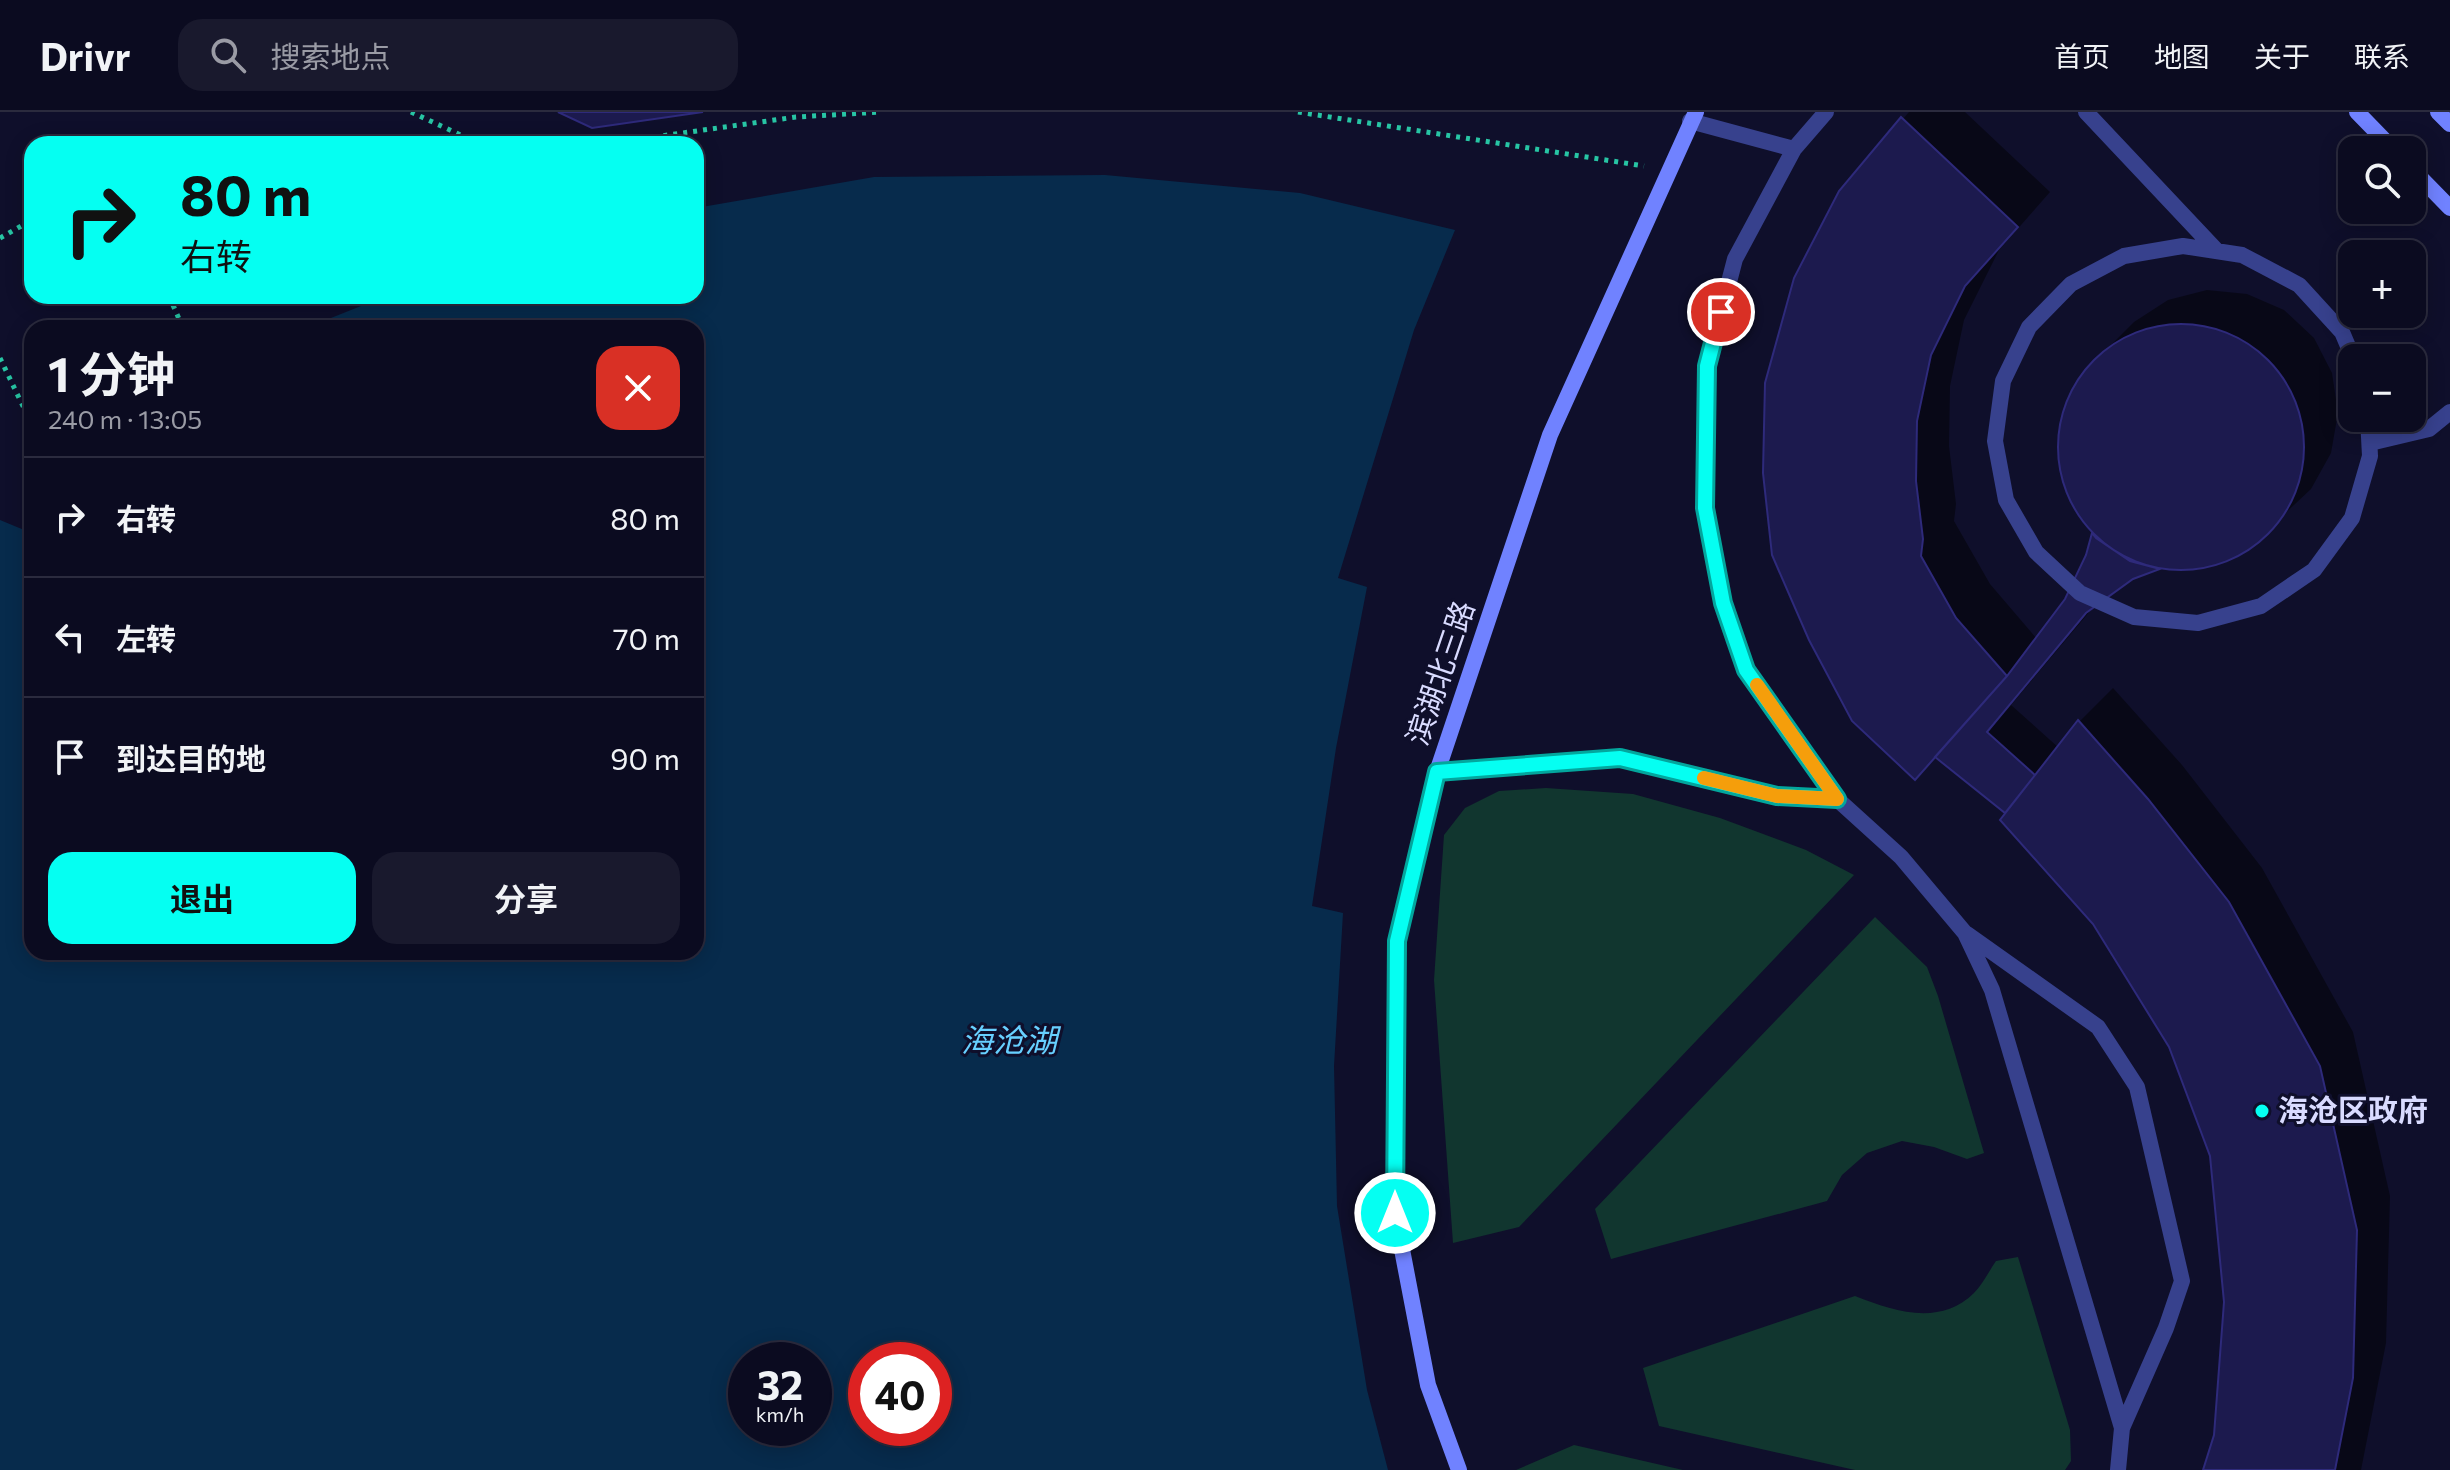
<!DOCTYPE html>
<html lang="zh">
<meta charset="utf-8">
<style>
:root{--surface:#0b0b20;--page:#19192d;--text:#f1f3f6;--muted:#9a9ba5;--line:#2b2b3e;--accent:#05fff2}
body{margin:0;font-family:Commissioner,"Noto Sans SC",sans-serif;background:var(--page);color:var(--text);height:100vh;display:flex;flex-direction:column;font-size:30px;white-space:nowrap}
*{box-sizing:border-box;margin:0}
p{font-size:26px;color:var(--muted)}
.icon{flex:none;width:44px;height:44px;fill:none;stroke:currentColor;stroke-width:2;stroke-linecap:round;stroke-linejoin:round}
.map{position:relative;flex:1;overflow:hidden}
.sheet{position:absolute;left:24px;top:208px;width:680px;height:640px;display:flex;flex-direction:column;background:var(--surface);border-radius:24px;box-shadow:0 4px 20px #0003,0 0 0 2px var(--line)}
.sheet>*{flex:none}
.hud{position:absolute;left:24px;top:24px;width:680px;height:168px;border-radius:24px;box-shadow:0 4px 20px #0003,0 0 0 2px var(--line);background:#05fff2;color:#111;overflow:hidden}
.buttons{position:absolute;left:2338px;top:24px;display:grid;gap:16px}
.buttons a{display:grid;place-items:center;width:88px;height:88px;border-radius:16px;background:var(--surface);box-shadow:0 4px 20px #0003,0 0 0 2px var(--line);font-size:40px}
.speed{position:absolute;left:728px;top:1230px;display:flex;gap:16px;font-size:40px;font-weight:700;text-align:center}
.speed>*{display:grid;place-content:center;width:104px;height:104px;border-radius:50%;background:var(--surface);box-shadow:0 4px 20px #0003,0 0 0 2px var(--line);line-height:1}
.speed small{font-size:20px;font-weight:400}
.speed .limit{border:12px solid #d22;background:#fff;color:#111}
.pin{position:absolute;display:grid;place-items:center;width:68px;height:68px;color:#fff;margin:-34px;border:4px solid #fff;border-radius:50%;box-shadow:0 2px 8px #0007}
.me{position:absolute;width:88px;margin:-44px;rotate:0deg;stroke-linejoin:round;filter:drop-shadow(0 0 6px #0008)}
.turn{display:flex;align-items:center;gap:28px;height:168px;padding:0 24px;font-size:36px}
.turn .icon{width:104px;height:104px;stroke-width:2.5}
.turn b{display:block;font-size:56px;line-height:68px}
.round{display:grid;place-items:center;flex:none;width:84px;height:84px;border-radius:24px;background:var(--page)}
.overview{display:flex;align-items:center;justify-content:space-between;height:136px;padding:0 24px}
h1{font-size:48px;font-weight:700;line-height:60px}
.cta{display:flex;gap:16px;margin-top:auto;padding:16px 24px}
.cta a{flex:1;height:92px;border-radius:24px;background:var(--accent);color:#111;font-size:32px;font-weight:700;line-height:92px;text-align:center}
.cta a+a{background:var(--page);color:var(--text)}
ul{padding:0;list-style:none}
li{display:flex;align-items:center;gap:24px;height:120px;padding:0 24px;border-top:2px solid var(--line)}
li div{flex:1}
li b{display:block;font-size:30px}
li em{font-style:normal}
header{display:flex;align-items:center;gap:48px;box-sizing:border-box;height:112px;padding:0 40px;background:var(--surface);border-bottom:2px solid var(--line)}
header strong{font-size:38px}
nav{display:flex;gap:44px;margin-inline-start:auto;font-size:28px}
.search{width:560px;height:72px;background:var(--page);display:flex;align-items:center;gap:20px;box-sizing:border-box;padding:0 28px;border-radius:24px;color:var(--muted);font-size:30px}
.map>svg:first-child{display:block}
</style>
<header>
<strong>Drivr</strong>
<div class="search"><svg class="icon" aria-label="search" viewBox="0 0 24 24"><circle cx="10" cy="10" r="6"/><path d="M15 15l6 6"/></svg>搜索地点</div>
<nav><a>首页</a><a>地图</a><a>关于</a><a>联系</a></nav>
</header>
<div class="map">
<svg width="2450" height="1358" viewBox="0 0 2450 1358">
<rect width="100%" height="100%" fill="#0f0f2b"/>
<path fill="#11362f" d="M1546,676L1633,682L1720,706L1806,738L1854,763L1519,1115L1453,1131L1434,868L1444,723L1465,696L1499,679Z
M1875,805L1927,855L1938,884L1984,1041L1967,1047L1934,1035L1902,1029L1867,1041L1842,1063L1827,1089L1611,1147L1595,1097Z
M2018,1145L2070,1318L2071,1349L2065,1358H1855L1659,1314L1643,1256L1855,1184C1894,1199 1939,1215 1974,1181C1983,1172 1989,1159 1996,1149Z
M1574,1333L1683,1358H1516Z"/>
<path fill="#072b4c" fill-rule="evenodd" d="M1105,63L1300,81L1455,118L1414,218L1338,466L1367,475L1336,636L1312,794L1343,801L1334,954L1337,1094L1367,1278L1388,1358H0V408L29,420L32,418V840H696V216H306L386,184H696V96L874,65ZM746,1248H814V1316H746ZM866,1248H934V1316H866Z"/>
<path fill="#0007" d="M1909,0H1965L2050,80L1999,138L1964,208L1950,274L1949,334L1956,392L1954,409L1990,472L2037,527L2066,488L2088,444L2094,421L2073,393L2061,355V315L2074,277L2099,245L2134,210L2168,188L2207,178L2247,182L2284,198L2314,226L2332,261L2338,301L2331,341L2311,377L2246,438L2209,454L2169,457L2159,454L2132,465L2096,492L2011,593L2059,636L2079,610L2113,576L2182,653L2262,756L2353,920L2390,1084L2386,1231L2361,1358H2205L2216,1323L2226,1190L2212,1044L2170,934L2095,810L2015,692L1937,644L1915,666L1840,80Z"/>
<path fill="#1c1a4e" stroke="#2e2a7b" stroke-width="2" d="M558,0H703L592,16Z
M1901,5L2018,115L1965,174L1931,243L1917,309L1916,369L1923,427L1921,444L1956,506L2007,564L1915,668L1852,609L1809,528L1772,443L1763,361L1765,271L1794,166L1839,79Z
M2058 335a123 123 0 1 1 246 0a123 123 0 1 1-246 0Z
M2092,421L2096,426L2130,449L2160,457L2133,467L2086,501L1987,620L2035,663L2005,701L1935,645L2007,564L2065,487L2086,443Z
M2078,608L2148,687L2229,790L2320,954L2357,1118L2353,1266L2335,1358H2203L2214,1323L2224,1190L2210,1044L2169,935L2093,812L2000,708Z"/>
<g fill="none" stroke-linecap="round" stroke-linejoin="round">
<path stroke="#27c5a4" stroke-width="5" stroke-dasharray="4 6" stroke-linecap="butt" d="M411,0L480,32
M1298,0L1644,54
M604,32L796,5L881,0
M0,126L32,108
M169,184L183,216
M0,246L32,313"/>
<path stroke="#37418d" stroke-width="16" d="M1826,0L1794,37L1735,147L1707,254L1705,396L1723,491L1746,558L1837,687
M2086,0L2217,139
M1690,9L1794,37
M2353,246L2342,220L2299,173L2242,143L2183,134L2124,144L2071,172L2029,215L2003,269L1995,329L2006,388L2036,440L2080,481L2134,505L2198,511L2261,494L2314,458L2352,406L2370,344L2368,306
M2370,331L2429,317L2450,300
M1437,660L1620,646L1777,684L1837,687L1901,745L1965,821L1992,878L2122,1316L2118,1358
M1967,822L2098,915L2137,975L2182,1169L2166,1216L2122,1316"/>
<path stroke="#7082ff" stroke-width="16" d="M2357,0L2394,38
M2438,0L2450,12
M2412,57L2450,96
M1459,1358L1428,1273L1395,1101L1397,829L1437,660L1550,323L1696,0"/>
</g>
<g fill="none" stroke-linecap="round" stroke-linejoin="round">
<g stroke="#03a69d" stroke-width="20">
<path id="route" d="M1395,1101L1397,829L1437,660L1620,646L1777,684L1837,687L1746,558L1723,491L1705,396L1707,254L1721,200"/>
</g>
<use href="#route" stroke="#05fff2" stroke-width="14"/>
<path stroke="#f59e0b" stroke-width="14" d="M1704,666L1777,684L1837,687L1757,573"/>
</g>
<circle fill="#05fff2" stroke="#0f0f2b" stroke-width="3" cx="2262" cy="999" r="8"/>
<g text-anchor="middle" stroke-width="6" stroke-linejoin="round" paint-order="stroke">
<g font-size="30" fill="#d9dbff" stroke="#0f0f2b">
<text transform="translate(1441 561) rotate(-71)" y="10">滨湖北三路</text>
</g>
<g font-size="30" font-weight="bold" fill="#d9dbff" stroke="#0f0f2b" text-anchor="start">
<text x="2278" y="1009">海沧区政府</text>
</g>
<g font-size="32" font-style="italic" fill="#67d0ff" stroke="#0f0f2b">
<text x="1009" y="940">海沧湖</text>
</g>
</g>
</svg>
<div class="buttons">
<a><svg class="icon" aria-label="search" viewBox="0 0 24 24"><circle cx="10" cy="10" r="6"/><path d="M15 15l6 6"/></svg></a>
<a>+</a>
<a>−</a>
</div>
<div class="speed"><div>32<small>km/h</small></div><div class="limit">40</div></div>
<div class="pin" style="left:1721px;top:200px;background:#d93025"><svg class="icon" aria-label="arrive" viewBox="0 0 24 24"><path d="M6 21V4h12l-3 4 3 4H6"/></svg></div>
<svg class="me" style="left:1395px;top:1101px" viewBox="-20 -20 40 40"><circle r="17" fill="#05fff2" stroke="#fff" stroke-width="3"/><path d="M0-11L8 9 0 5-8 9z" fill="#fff"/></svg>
<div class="hud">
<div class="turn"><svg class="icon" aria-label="right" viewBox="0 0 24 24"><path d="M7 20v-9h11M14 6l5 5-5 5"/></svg><div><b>80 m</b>右转</div></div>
</div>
<section class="sheet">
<div class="overview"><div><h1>1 分钟</h1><p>240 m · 13:05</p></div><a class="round" style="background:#d93025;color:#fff"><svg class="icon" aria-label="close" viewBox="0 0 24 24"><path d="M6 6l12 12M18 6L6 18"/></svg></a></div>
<ul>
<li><svg class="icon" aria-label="right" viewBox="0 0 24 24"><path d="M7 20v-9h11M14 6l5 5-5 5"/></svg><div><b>右转</b></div><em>80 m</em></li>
<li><svg class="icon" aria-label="left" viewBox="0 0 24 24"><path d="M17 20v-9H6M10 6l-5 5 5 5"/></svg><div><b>左转</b></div><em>70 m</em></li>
<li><svg class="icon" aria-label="arrive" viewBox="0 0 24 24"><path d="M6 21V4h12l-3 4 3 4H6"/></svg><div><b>到达目的地</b></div><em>90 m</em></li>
</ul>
<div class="cta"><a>退出</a><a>分享</a></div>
</section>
</div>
